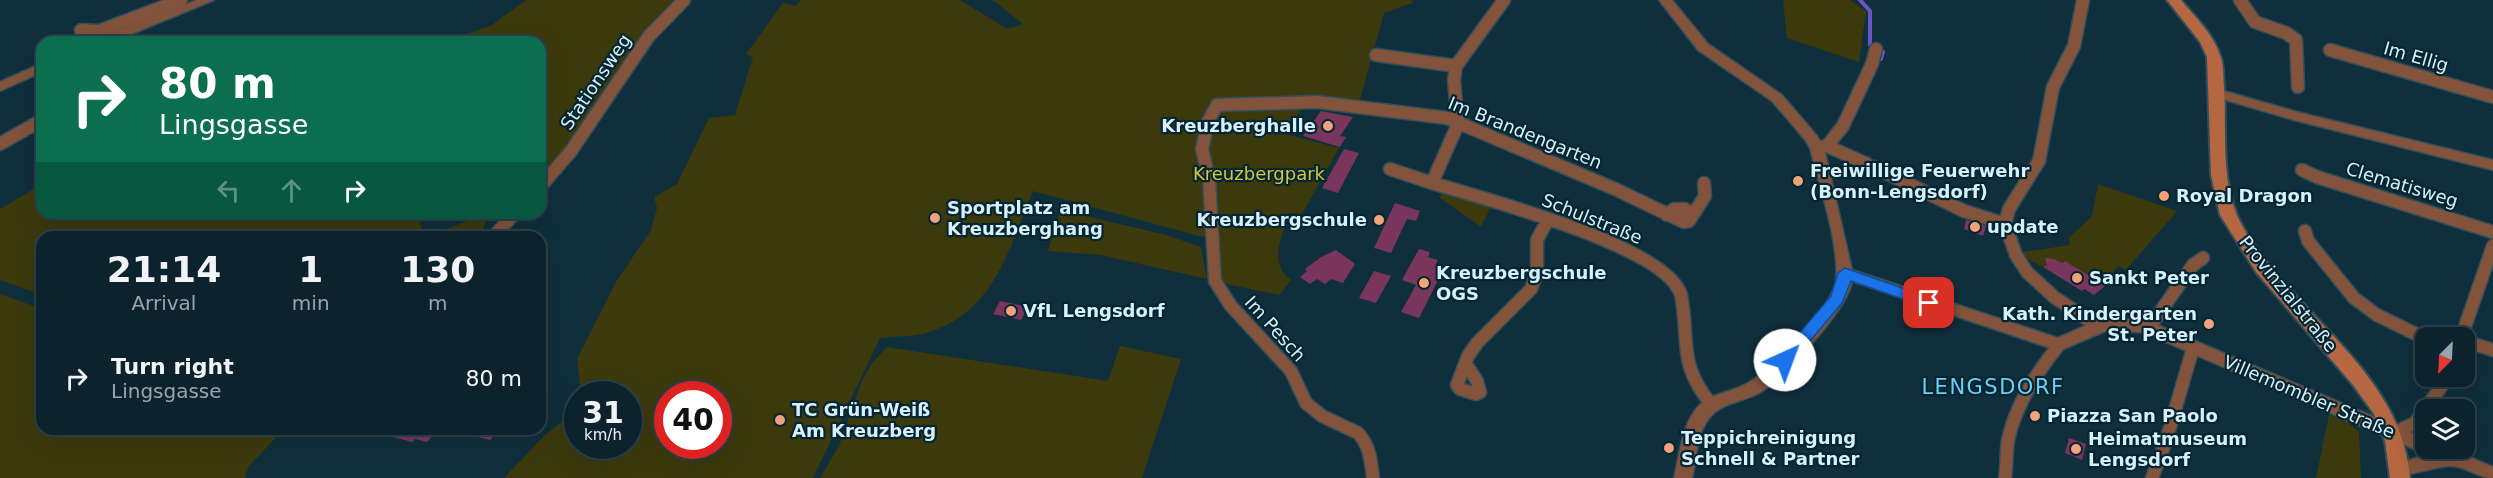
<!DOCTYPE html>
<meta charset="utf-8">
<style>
:root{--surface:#0c232d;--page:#1a2f39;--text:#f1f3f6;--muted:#9aa4aa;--line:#2c4049}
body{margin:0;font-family:"DejaVu Sans",sans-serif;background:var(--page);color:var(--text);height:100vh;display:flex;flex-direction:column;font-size:22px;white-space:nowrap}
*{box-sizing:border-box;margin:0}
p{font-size:20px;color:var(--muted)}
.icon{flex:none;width:33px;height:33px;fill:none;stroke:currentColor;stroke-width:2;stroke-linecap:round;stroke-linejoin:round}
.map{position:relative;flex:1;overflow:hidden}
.drawer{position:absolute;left:36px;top:231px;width:510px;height:204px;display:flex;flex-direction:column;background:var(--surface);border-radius:18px;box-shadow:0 6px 24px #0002,0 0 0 2px var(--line)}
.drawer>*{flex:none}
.top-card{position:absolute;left:36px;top:36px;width:510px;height:183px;border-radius:18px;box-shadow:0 6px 24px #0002,0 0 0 2px var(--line);background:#0b6e4f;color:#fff;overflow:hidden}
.needle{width:39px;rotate:204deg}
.tools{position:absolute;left:2415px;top:327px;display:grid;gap:12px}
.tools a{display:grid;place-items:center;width:60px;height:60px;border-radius:12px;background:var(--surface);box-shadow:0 6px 24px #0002,0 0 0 2px var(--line);font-size:30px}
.speed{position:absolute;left:564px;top:381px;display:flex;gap:12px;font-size:30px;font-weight:700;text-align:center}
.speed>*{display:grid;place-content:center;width:78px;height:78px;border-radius:50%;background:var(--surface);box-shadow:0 6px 24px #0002,0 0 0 2px var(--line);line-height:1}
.speed small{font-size:15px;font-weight:400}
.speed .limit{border:9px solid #d22;background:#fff;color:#111}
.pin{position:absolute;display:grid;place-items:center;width:51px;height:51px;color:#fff;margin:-26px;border-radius:12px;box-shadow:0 3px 9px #0006}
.me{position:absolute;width:66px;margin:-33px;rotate:43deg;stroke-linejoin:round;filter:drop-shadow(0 0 4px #0008)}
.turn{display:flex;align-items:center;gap:21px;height:126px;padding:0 24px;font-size:27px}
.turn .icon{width:78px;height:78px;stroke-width:2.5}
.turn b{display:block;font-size:42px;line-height:51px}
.lanes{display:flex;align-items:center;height:57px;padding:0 24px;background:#0003;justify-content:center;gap:30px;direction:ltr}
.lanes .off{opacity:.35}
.eta{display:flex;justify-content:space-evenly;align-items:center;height:102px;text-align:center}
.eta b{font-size:36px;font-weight:600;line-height:42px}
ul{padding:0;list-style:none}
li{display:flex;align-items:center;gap:18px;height:90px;padding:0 24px}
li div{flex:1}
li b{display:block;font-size:22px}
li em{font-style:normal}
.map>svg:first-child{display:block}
</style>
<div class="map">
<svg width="2493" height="478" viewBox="0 0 2493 478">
<rect width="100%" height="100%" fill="#102f3c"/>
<path fill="#3c3a0d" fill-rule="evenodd" d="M526,0H679L554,167L540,173V42H445L492,25Z
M801,0H960L1007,29L1023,24L994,1L988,0H1413L1412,3L1384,13L1359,103L1215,102L1205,122L1208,234L1203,237L1033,191C1009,248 994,314 926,333C912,337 895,336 880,338L813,478H504L545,435L577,410L578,446H628V394H581L577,359L616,282L651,230L657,208L654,197L677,184L709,118L735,115L753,57L746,54L783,3L795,6ZM668,394H718V446H668Z
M1783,0H1850L1866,11L1859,62L1787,38Z
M1305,104L1285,134L1339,148L1302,214L1289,213C1282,236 1268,263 1291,280L1279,295L1222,283L1218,274L1205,149L1219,107Z
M42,184V213H439L419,221L425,237L489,213L483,229L474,237H42V295L0,280V209Z
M2098,184L2177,211L2126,270L2118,266L2106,281L2098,277L2095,279L2065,261L2062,263L2054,259H2047L2048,264L2043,267L2026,258L2023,252L2070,245L2069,238L2092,216Z
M1445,192L1491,206L1481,227L1439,197Z
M1060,210L1166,235L1201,247L1207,279L1101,255L1048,251Z
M0,294L42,309V429H284L249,466L245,476L246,478H0Z
M1120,346L1181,359L1142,478H820L839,446L861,383L872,363L887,347L1108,381Z
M2329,415L2346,421L2359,432L2361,478H2316Z"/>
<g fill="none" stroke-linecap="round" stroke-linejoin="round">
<path stroke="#6856c4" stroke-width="4" d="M1860,0L1870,11V45L1874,47
M1880,49L1883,52L1881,59"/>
</g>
<path fill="#79355c" d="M1321,111L1353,117L1340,136L1346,137L1340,147L1303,136Z
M1344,149L1359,153L1338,193L1322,188Z
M1395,203L1420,211L1416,221L1407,219L1391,253L1374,248Z
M1966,220L1986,226L1983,236L1964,229Z
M1419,249L1430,252L1428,257L1438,260L1436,264L1445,266L1419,318L1401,312L1416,285L1402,280Z
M1336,250L1355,264L1343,283L1331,279L1325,284L1317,279L1310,284L1300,277L1307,271L1305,269L1321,257Z
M2045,258L2054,259L2062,263L2065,261L2095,279L2098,277L2109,283L2094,295L2084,289L2082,291L2043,267L2047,265Z
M1374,271L1391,276L1376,303L1359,298Z
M1000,301L1028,307L1021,320L993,314Z
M374,429H439L427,442L415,439L412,442L374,432Z
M459,429H499L490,440L458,432Z
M2069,438L2086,444L2082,460L2065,453Z"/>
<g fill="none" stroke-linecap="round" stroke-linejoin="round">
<g stroke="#304e5b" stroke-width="15">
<path id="minor" d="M1504,0L1456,66L1454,80L1458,124L1432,183C1481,198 1667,246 1681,295C1690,341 1677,364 1712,405
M2083,0L2074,46L2053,87L2039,161L2009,209L2005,224L2016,255L2027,272L2054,297L2096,325
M2240,0L2255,22L2286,33L2296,40L2298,87
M81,30L99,31L181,0
M2330,50L2493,97
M1376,55L1456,66
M0,144L42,120
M1827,146L1867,164
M1817,148L1827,146L1843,126L1872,64L1876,49
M1874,167L1964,211L2005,224
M1390,169L1432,183
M2302,170L2317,177L2493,232
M540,187L571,151L649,36L684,0
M1667,215L1674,209H1685L1693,215
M2305,231L2308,241L2354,298L2377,315L2426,339
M493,237L515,213
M2149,328L2193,265L2203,258
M2461,338L2493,246
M2464,341L2493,350
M1466,364L1477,381L1480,392L1476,394L1460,389L1457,385L1468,356L1477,343L1531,289L1537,273V240L1548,219
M2393,433L2415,423L2449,376
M1373,478C1371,461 1370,446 1358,433L1322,416L1306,403L1291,371L1231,306L1215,281L1209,178L1202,149L1208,122L1217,105L1317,102L1447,118L1615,189L1684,222L1689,221L1705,196L1704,183
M2005,478C2007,465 2006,453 2008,440C2016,404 2036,373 2059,345
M2152,478L2166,441L2193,348"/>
</g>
<g stroke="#304e5b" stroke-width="3">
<path id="tertiary" d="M197,0H214L112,42H94L95,39Z
M1659,0H1672L1708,44L1782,95L1817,136L1824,148L1852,270L2058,338C2095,321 2114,311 2155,324L2426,439V448H2448L2493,467V478C2478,478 2465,466 2451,466C2436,466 2405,478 2394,474L2391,469L2394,464L2428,455L2145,333L2110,329L2059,351L1852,281C1849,307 1783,380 1759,393C1743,402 1723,402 1710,417C1696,433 1697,459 1692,478H1674C1680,455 1681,429 1696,409C1709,393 1731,393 1748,383C1769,372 1834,304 1836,281C1840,246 1819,184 1810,148L1806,141L1772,101L1698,50Z
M42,63V72L0,91V82Z
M2217,89L2297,112L2493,160V170L2294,120L2212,96L2210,93Z"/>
</g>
<g stroke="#304e5b" stroke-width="4">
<path id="secondary" d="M2167,0H2181C2195,17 2213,34 2220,55C2224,65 2223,77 2224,87C2227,134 2219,187 2244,229C2294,315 2402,372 2410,478H2390L2385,441L2374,414L2353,385L2256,272L2220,215L2211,175L2207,57L2200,42Z"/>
</g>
<use href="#minor" stroke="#83533b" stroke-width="12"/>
<use href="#tertiary" fill="#83533b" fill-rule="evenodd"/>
<use href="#secondary" fill="#b46740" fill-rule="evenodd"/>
</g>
<path fill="#1a73e8" stroke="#114b97" stroke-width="1.5" d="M1845,268L1934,299L1936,303L1929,308L1851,281L1842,303L1791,364H1780L1778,360L1780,356L1831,296L1838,273Z"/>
<g fill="#f1a27b" stroke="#052531" stroke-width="2">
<circle cx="1328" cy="126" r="6"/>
<circle cx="1798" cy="181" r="6"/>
<circle cx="2164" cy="196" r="6"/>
<circle cx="935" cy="218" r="6"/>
<circle cx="1379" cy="220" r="6"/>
<circle cx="1975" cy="227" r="6"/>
<circle cx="2077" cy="278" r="6"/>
<circle cx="1424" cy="283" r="6"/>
<circle cx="1011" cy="311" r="6"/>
<circle cx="2209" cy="324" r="6"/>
<circle cx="2035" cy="416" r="6"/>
<circle cx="780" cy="420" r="6"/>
<circle cx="1669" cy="448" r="6"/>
<circle cx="2076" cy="449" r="6"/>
</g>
<g text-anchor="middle" stroke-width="4.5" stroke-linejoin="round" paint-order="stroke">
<g font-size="18" fill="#d6f0fc" stroke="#052531">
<text transform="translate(2416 57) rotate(16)" y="6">Im Ellig</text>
<text transform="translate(596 82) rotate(-56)" y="6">Stationsweg</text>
<text transform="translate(1525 133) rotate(22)" y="6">Im Brandengarten</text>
<text transform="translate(2402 185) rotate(17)" y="6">Clematisweg</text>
<text transform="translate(1592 219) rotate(22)" y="6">Schulstraße</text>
<text transform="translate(2288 294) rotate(51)" y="6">Provinzialstraße</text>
<text transform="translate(1275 329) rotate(48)" y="6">Im Pesch</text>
<text transform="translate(2309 397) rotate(23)" y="6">Villemombler Straße</text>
</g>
<g font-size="18" font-weight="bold" fill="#d6f0fc" stroke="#052531" text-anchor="start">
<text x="1316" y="132" text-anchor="end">Kreuzberghalle</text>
<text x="1810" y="177">Freiwillige Feuerwehr<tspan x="1810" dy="21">(Bonn-Lengsdorf)</tspan></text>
<text x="2176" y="202">Royal Dragon</text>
<text x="947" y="214">Sportplatz am<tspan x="947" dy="21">Kreuzberghang</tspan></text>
<text x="1367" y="226" text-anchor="end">Kreuzbergschule</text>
<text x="1987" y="233">update</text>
<text x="1436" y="279">Kreuzbergschule<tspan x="1436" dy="21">OGS</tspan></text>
<text x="2089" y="284">Sankt Peter</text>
<text x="1023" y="317">VfL Lengsdorf</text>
<text x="2197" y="320" text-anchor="end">Kath. Kindergarten<tspan x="2197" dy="21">St. Peter</tspan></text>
<text x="792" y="416">TC Grün-Weiß<tspan x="792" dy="21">Am Kreuzberg</tspan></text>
<text x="2047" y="422">Piazza San Paolo</text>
<text x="1681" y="444">Teppichreinigung<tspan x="1681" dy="21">Schnell &amp; Partner</tspan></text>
<text x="2088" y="445">Heimatmuseum<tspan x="2088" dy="21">Lengsdorf</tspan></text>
</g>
<g font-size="18" fill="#d0ca3c" stroke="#052531">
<text x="1259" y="180">Kreuzbergpark</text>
</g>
<g font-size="21" letter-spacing="1.5" fill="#6ecff6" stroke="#052531">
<text x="1993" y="394">LENGSDORF</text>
</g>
</g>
</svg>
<div class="tools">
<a><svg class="needle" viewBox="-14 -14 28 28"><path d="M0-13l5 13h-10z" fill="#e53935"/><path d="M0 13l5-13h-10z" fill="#9aa4aa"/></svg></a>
<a><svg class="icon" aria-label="layers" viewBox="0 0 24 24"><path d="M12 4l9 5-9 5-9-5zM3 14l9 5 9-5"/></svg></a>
</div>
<div class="speed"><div>31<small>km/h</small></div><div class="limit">40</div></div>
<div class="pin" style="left:1929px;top:303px;background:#d93025"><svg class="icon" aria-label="arrive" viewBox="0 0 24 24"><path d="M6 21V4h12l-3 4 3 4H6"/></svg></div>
<svg class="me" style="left:1785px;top:360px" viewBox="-20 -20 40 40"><circle r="19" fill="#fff"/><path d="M0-13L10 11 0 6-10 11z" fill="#1a73e8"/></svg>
<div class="top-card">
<div class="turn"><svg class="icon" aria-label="right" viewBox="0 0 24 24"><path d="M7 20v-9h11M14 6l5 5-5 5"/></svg><div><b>80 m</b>Lingsgasse</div></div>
<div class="lanes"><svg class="icon off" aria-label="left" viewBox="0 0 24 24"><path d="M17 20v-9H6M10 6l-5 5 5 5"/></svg><svg class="icon off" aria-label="ahead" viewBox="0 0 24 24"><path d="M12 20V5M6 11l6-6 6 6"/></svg><svg class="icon" aria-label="right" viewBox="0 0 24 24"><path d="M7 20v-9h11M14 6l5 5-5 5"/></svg></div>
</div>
<section class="drawer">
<div class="eta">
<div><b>21:14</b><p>Arrival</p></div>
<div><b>1</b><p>min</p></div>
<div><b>130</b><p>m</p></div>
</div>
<ul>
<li><svg class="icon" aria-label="right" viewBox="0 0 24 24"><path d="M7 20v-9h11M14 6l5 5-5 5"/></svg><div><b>Turn right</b><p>Lingsgasse</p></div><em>80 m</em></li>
</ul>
</section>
</div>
